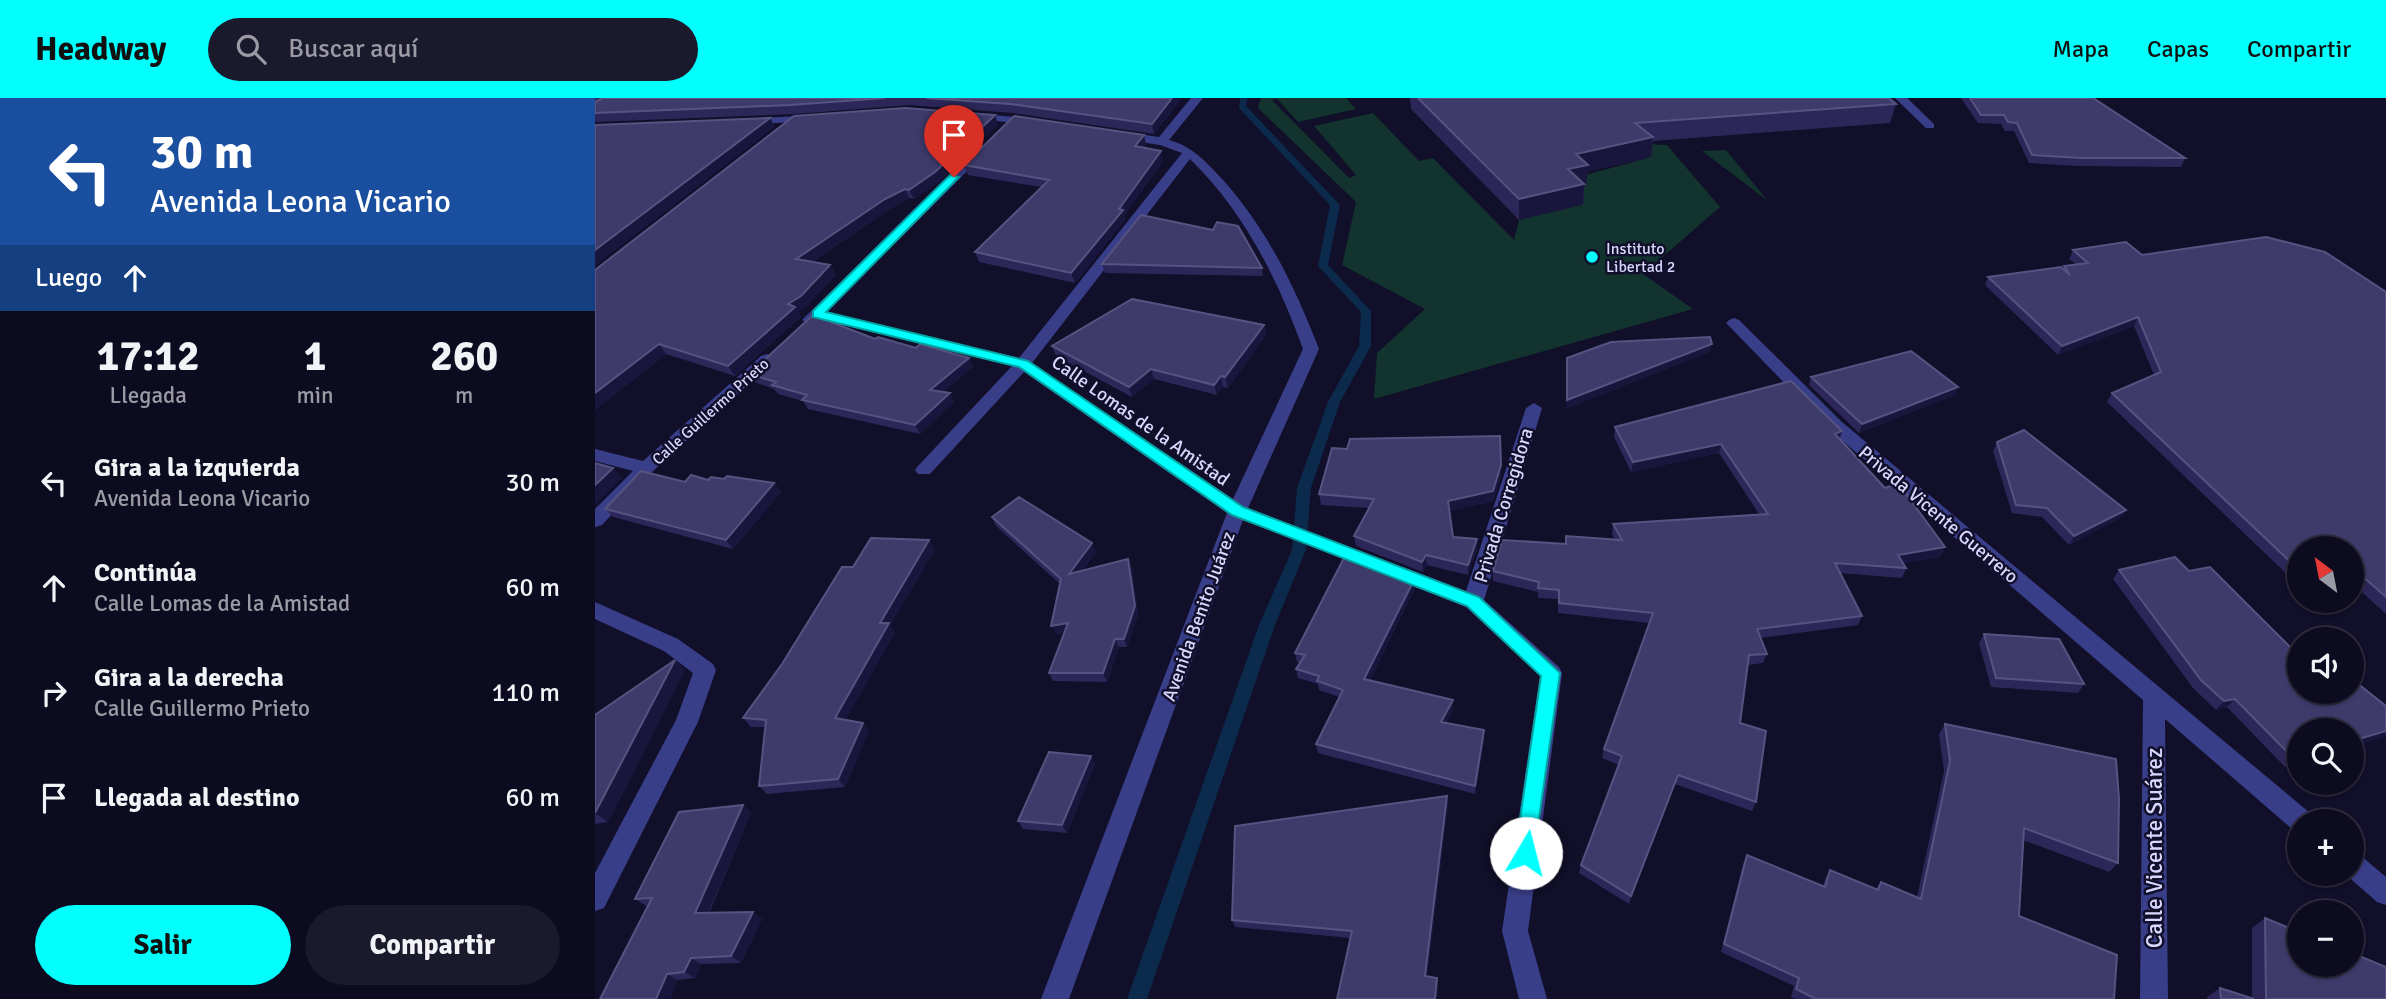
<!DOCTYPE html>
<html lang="es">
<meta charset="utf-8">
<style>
:root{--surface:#0d0b1f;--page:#1b192c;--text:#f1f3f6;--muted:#9a9ba4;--line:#2d2b3d;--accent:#03fffd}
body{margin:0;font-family:Signika,sans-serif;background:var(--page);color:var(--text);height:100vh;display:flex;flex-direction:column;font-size:26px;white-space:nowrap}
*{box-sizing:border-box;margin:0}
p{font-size:23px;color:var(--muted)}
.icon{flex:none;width:38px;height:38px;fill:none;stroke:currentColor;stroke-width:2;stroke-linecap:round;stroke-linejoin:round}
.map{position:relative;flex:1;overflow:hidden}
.panel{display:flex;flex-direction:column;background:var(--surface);width:595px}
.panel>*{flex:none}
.top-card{background:#1a4fa0;color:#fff;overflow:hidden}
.needle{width:46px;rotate:328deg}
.buttons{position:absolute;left:1692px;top:438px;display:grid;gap:14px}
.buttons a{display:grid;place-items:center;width:77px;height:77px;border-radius:50%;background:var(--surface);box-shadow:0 2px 5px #0004,0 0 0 2px var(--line);font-size:35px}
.pin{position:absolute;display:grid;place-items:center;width:60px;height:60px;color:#fff;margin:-72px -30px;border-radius:50% 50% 50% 0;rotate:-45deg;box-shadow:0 0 7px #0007}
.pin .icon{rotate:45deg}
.me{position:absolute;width:77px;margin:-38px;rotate:8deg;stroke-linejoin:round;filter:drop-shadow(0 0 5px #0008)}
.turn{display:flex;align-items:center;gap:24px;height:147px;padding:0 35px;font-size:32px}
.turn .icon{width:91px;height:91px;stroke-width:2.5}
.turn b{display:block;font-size:49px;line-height:60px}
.then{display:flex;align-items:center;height:66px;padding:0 35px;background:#0003;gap:14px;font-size:26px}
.eta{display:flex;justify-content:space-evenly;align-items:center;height:119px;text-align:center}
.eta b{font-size:42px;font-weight:700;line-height:49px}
.primary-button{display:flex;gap:14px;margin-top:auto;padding:14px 35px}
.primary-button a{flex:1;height:80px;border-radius:42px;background:var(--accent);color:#111;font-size:28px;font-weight:700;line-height:80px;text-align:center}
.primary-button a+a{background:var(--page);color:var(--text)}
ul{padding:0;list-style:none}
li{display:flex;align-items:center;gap:21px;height:105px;padding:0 35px}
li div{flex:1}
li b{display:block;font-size:26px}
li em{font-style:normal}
header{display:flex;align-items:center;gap:42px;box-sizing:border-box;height:98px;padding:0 35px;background:var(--accent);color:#111}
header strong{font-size:33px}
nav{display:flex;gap:38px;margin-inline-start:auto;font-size:24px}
.search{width:490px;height:63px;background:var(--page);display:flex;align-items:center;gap:18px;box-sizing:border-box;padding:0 24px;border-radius:38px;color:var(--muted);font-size:26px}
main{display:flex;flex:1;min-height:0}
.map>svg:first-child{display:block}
</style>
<header>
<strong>Headway</strong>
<div class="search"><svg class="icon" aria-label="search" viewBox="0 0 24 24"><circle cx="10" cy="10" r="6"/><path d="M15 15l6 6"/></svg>Buscar aquí</div>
<nav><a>Mapa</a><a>Capas</a><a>Compartir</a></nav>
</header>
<main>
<section class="panel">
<div class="top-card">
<div class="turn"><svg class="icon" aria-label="left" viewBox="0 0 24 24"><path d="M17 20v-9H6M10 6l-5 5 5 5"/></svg><div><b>30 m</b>Avenida Leona Vicario</div></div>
<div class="then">Luego<svg class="icon" aria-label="ahead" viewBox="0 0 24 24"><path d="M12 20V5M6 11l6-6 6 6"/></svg></div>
</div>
<div class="eta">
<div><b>17:12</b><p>Llegada</p></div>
<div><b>1</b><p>min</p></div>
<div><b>260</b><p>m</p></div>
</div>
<ul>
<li><svg class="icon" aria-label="left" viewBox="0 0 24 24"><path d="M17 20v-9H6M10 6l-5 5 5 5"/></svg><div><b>Gira a la izquierda</b><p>Avenida Leona Vicario</p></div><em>30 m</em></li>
<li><svg class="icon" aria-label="ahead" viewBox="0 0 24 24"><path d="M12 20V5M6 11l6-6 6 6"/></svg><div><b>Continúa</b><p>Calle Lomas de la Amistad</p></div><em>60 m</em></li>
<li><svg class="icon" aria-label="right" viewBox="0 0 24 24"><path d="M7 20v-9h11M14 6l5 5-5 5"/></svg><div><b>Gira a la derecha</b><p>Calle Guillermo Prieto</p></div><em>110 m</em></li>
<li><svg class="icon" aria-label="arrive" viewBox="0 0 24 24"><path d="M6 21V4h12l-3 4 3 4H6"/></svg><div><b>Llegada al destino</b></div><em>60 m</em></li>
</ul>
<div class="primary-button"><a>Salir</a><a>Compartir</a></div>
</section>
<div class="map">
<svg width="1791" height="901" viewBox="0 0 1791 901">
<rect width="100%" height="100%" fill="#110f29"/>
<path fill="#12332e" d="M666,0H751L761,11L703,24L682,1L677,2L754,80L761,77L719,28L778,15L824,63L838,60L919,142L924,122L987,107L983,79L1056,59V56L1031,35L1052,46L1072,47L1125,109L1048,176L1098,211L779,301L782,255L830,211L747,167L761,104L663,10Z
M1131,52L1173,103L1107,53Z"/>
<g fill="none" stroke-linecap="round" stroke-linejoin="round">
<path fill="#0b2a4c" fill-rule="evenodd" d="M645,0H653L651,8L745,107L733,167L776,213V248L745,304L716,390L711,452L680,527L552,901H532L664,527L697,452L702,390L733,304L764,248L766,214L723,168L735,107L644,10Z"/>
<path fill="#393e89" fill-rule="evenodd" d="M596,0H608L574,42C599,49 612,65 629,83C673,133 700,189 724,251L653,410L871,493L931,310L939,305L947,310L889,502L964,569L967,575L933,833L952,901H924L907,833L945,578L871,509L648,422L474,901H446L632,415L429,274L335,376H323L320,372L323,368L417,268L224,221L215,227L207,222L383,48L387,47L393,51L391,54L232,214L424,260L587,55L565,47L524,41L518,37L524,33L564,39ZM595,61C650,115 682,180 708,251L638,401L437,265Z
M1300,0H1312L1339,26V30H1331Z
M375,15L442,21L448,24L442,27L371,20V16Z
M219,17L225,20L223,22L151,27L145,24L151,21Z
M1139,220L1144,222L1247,324L1715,715L1718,723H1704V734L1697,731L1570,621L1573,901H1545L1548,602L1235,332L1134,228L1131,225L1134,222Z
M172,256L180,261L178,264L57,374L7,427L0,429V411L38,373L0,363V351L48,363L166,258Z
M0,504L83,541L118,566L121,572L103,624L9,810L0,813V775L81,622L98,575L69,553L0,521Z
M1757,754L1766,758L1791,779V807L1782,804L1749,775H1757Z"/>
</g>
<path fill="#2c2758" d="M0,0H7L3,3L8,0H587L559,36L418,15L314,7L200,16L0,24Z
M815,0H1294L1301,6L1295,25L1058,43L1056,59L993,73L991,87L989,88L988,106L924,122L816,11Z
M1366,0H1498L1590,60L1586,69L1483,68L1434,65L1419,33H1410L1406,26L1383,25Z
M403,26L344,84L319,101L314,100L295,111L217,164L235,167L241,177L212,208L203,214L206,219L140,278L71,256L0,312V172Z
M549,37L551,47L549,50L568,63L529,118L530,122L480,185L384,164L380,154L446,89L373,77L369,67Z
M1478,152L1547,157L1791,194V516L1757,485V450H1704V482L1699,483L1512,304L1517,295L1559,277L1539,228L1463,257L1390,187L1393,179L1468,171L1469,168L1481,166L1474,161Z
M507,166L667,170L668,178L510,175Z
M669,227L671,237L633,290L628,289L622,297L559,281L537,299L461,258L457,248Z
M280,241L378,269L348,294L359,304L325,336L213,311L208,303L183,296L179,291L159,284L154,276Z
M1216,279L1360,297L1264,335L1214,287Z
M1020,329L1247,333L1244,341L1290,390L1350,449L1345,459L1308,465L1311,470L1307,480L1245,475L1267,518L1263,527L1166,540L1172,556L1168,565L1153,567L1145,625L1161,704L1157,713L1080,686L1034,806L984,775L986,767L1024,667L1007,660L1009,651L1055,525L963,515V501L943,500V494L898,483V473L971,446V438L1020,442L1017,436L1018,426L1164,416L1124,355L1036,374L1019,339Z
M1402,344L1531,412L1525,420L1474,447L1447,419L1417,415L1398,353Z
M906,367V377L898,403L854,413L858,439L882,441V451L873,477L832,467L828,474L761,448L759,438L774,410L726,407L724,396Z
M129,381L179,385L186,394L138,451L18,419L10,411L90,384Z
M397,419L497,445L501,454L487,473L533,461L537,470L543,517L532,549H524L512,584L458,583L454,575L469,535L461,536L465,486L401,428Z
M340,451L295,527L300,534L251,621L268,625L274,633L250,689L172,696L164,688L170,629H156L148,620L258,469Z
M1524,472L1594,473L1791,638L1757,649V632L1704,665L1690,669L1632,609L1621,612L1598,590L1518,481Z
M819,492L775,582L858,602V611L851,625L889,641L880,696L723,655L721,646L744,599L724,592L723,586L703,580L701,571L705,565L702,564L700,555Z
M1389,536L1489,586L1483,595L1396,589L1384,545Z
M80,562L90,572L13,724L0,726V617Z
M1350,626L1523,765L1514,774L1428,742L1424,818L1519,901H1201L1196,899L1199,888L1126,854L1148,766L1152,757L1228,788L1230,781L1235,772L1281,791L1286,784L1322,799L1349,673L1344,636Z
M496,658L500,666L472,735L428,731L423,723Z
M853,706L832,878L843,886L841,901H742L755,840L640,829L637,822Z
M148,707L156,715L114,815L158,814L167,821L146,865L106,866L100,880L82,882L75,901H5L53,808H51L40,801Z
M1670,820L1791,901H1612V899L1625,890L1657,900V830Z"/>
<path fill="#19163d" d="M577,0H587L559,36L557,26Z
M400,17L403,26L344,84L319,101L314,92Z
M175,20L180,29L0,168V152Z
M549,37L551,47L543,58L540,48Z
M1058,39L1056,59L993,73L991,87L989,88L988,106L924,122V101L973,71L981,56Z
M566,53L568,63L529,118L530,122L480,185L476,175Z
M310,91L314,100L295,111L206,171L201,161L290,101Z
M235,167L241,177L212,208L203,214L206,219L140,278L133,268L193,206Z
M1543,219L1539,228L1463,257L1467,248Z
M669,227L671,237L633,290L630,279Z
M64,246L71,256L0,312V295Z
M1117,246L1115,254L971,311L972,302Z
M374,260L378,269L340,301L335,292Z
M556,271L559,281L537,299L534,289Z
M626,278L628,289L622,297L619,287Z
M1363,289L1360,297L1264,335L1267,326Z
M355,295L359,304L325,336L320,327Z
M1247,333L1244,343L1240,336Z
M1126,346L1124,355L1036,374L1038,364Z
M906,367V377L898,403L853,413V403Z
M18,370L27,380L0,407V387Z
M179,385L186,394L138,451L131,442Z
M1531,412L1525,420L1474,447L1479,438Z
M882,441V451L873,477V467Z
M334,442L340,451L295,527L300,534L247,628L240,620L285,525Z
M497,445L501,454L479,485L474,476Z
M1350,449L1345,459L1298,467L1303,457Z
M831,457L832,467L828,474L827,464Z
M533,461L537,470L543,517L532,549L529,541Z
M819,482V492L771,590L769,581Z
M473,525L477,534L461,536L456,528Z
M520,541L524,549L512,584L508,575Z
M80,562L90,572L13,724L0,715Z
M1640,601L1632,609L1621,612L1629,603Z
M858,602V611L847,633L846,624Z
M268,625L274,633L250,689L243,681Z
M889,632V641L880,696V688Z
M1791,633V638L1757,649V643Z
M496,658L500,666L472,735L467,727Z
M1704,660V665L1690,669L1699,661Z
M1083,677L1080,686L1034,806L1036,798Z
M852,698L853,706L831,885L830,878Z
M148,707L156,715L110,822L100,815Z
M158,814L167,821L146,865L136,858Z
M96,860L106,866L100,880L89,874Z
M72,876L82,882L75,901H61Z
M842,880L843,886L841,901H840Z"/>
<path fill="#3e3a6a" stroke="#565381" stroke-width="2" d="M8,0H290L195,7L0,15V4Z
M331,0H577L557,26L415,6Z
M823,0H1294L1301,6L1040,25L1058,39L981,56L993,67L973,71L989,86L924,101Z
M1375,0H1498L1590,60H1487L1437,57L1422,25L1413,24L1409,17H1386Z
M310,10L400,17L340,74L314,92L310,91L290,101L201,161L235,167L206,198L193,206L200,209L133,268L64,246L0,295V172L199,18Z
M419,18L549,37L540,48L566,53L524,111L528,112L476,175L380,154L454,82L369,67Z
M175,20L0,152V27Z
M546,117L618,132L622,124L643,128L667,170L507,166Z
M1671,139L1730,154L1791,194V499L1757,469V450H1704V472L1517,295L1566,274L1543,219L1467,248L1393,179L1466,169L1475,177L1469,168L1493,165L1478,152L1531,144L1547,157Z
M537,201L669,227L630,279L626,278L619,287L556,271L534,289L457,248Z
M218,217L280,241L283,239L321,250L325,246L374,260L335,292L355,295L320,327L207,302L212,297L177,287L181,284L154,276Z
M1115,239L1117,246L972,302V260L1016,244Z
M1316,253L1363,289L1267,326L1216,279Z
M1196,283L1247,333L1240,336L1290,390L1303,385L1350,449L1303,457L1311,470L1240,465L1267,518L1162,531L1172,556L1154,557L1145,625L1171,633L1161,704L1083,677L1036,798L986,767L1027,658L1009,651L1058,515L964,505V492L943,490L944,484L898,473L907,442L971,446V438L1027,442L1018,426L1173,416L1126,346L1038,364L1020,329Z
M1429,332L1531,412L1479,438L1452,410L1421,407L1402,344Z
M905,338L906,367L898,393L853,403L858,439L882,441L873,467L831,457L827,464L759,438L779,401L724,396L737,350L752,351L755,341Z
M0,365L18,370L0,387Z
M46,373L90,384L96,377L113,382L116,379L129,381L132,378L179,385L131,442L10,411Z
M424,399L497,445L474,476L533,461L540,508L529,541H520L508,575H454L473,525L456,528L466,481L397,419Z
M276,440L334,442L285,525H294L240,620L268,625L243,681L164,688L171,622L148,620L187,566L247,469H258Z
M751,456L819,482L769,581L858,602L846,624L889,632L880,688L721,646L748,592L722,583L724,578L701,571L710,557L700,555Z
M1580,459L1594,473L1615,469L1704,558V593H1757V581L1791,608V633L1757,643V632H1704V660L1699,661L1640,601L1629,603L1606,582L1524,472Z
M1389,536L1464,541L1489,586L1401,580Z
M80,562L0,715V617Z
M1350,626L1521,661L1524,701L1523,765L1429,730L1424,818L1522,857L1519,901H1221L1201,891L1204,880L1129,846L1152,757L1230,789L1235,772L1283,792L1286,784L1326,801L1355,663Z
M454,654L496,658L467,727L423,723Z
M852,698L830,878L842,880L840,901H742L757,833L637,822L640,728Z
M148,707L100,815L158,814L136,858L96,860L89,874L72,876L61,901H5L57,800L40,801L84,714Z
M1670,820L1704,834V866H1757V855L1791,869V901H1671Z
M1625,890L1659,901H1626Z"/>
<path fill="#03fffd" stroke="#02a6a4" stroke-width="2" d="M355,77L364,79L231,214L433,263L648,409L884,499L965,575L938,762L931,765L923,762L920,755L946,578L872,508L637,417L424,269L218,219V213Z"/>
<circle fill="#03fffd" stroke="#110f29" stroke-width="2.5" cx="997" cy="159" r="7"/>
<g text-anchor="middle" stroke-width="5" stroke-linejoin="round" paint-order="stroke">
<g font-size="16" fill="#d7d7ff" stroke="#110f29" text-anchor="start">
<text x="1011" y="156">Instituto<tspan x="1011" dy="18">Libertad 2</tspan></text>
</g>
<g font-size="16" fill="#d7d7ff" stroke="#110f29">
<text transform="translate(115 313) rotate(-42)" y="6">Calle Guillermo Prieto</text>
</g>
<g font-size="19" fill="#d7d7ff" stroke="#110f29">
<text transform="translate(546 322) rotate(35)" y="7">Calle Lomas de la Amistad</text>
<text transform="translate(908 407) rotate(-73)" y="7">Privada Corregidora</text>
<text transform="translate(1344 416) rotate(40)" y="7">Privada Vicente Guerrero</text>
<text transform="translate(603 518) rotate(-70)" y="7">Avenida Benito Juárez</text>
</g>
<g font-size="23" fill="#d7d7ff" stroke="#110f29">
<text transform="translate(1559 750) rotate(-90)" y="8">Calle Vicente Suárez</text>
</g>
</g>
</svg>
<div class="buttons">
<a><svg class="needle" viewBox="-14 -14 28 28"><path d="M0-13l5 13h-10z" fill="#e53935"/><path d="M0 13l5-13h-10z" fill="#9a9ba4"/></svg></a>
<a><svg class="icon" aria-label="sound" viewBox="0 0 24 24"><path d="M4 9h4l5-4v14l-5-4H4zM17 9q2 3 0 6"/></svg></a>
<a><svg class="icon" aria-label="search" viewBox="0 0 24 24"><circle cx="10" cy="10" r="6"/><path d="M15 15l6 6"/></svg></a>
<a>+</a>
<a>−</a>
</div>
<div class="pin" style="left:359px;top:79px;background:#d93025"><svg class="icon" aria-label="arrive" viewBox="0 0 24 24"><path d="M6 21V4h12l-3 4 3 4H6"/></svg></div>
<svg class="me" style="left:931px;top:755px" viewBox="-20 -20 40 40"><circle r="19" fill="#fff"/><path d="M0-13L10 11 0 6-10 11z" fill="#03fffd"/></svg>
</div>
</main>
